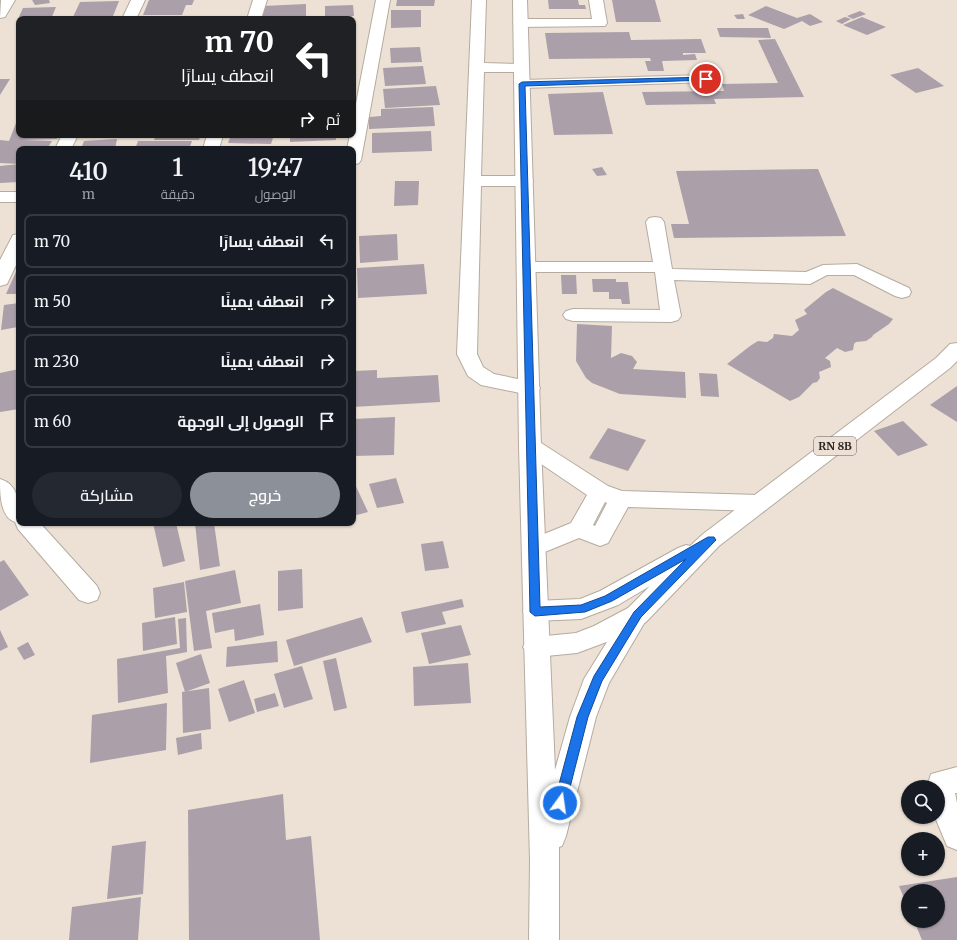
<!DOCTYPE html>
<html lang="ar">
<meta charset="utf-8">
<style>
:root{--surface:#171b24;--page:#242831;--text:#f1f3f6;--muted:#9ea1a6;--line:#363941;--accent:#8c9099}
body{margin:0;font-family:Merriweather,Cairo,serif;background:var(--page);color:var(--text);direction:rtl;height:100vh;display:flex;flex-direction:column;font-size:15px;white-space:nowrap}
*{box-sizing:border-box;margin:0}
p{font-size:13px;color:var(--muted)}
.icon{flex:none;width:22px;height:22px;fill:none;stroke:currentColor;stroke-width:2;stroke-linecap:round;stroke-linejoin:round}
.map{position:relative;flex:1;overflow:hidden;direction:ltr}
.details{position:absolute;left:16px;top:146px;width:340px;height:380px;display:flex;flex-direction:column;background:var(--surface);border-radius:8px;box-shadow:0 1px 3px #0004;direction:rtl}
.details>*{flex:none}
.top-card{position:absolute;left:16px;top:16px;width:340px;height:122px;border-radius:8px;box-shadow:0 1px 3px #0004;direction:rtl;background:#202124;color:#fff;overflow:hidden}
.fabs{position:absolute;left:901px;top:780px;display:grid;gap:8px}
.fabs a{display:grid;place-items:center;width:44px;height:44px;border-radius:50%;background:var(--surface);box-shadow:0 1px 3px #0004;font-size:20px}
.pin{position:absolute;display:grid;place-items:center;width:34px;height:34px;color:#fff;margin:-17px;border:2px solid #fff;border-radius:50%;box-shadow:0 1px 4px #0007}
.me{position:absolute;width:44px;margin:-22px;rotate:14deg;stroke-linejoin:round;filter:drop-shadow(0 0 3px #0008)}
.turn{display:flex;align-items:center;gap:14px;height:84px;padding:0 16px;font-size:18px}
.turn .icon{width:52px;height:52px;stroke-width:2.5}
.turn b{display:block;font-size:28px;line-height:34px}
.then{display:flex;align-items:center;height:38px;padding:0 16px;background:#0003;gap:8px;font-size:15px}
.eta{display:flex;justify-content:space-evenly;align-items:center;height:68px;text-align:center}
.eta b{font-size:24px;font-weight:600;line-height:28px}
.cta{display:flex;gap:8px;margin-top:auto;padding:8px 16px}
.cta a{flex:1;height:46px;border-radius:24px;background:var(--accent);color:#fff;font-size:16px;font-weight:600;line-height:46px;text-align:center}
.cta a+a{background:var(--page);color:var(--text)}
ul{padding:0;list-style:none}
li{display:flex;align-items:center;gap:12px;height:54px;margin:0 8px 6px;padding:0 8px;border:2px solid var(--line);border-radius:8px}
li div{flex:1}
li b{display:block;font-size:15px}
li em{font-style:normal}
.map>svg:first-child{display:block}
</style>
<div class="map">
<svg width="957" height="940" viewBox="0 0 957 940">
<rect width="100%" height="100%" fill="#ece1d4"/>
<path fill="#ab9fa9" d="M32,0H49L50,3L35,5Z
M149,0H194L192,5H186L182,15H143Z
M397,0H435L434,6H396Z
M548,0H578L579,5H585L586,9H549Z
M612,0H655L661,22H616Z
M119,1L113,16L73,17L80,2Z
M306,4V19H262L263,6Z
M353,5L354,16L325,18V6Z
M766,6L797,18L810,14L823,22L810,26L802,21L784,29L748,15Z
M56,7L51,19H19V23H16L23,8Z
M391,10H421V27L391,28Z
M860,11L866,14L853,19L847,16Z
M743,14L745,19H737L734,15Z
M244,16V19H206V18Z
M145,17H178L177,19H144Z
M845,17L851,19L842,24L836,21Z
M862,17L886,27L867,35L843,25Z
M717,28H768L771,38L720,37Z
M629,32L631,40L701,39L706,53H683V55L695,54L697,60L662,61L664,71H648L645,61H651L650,58L549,59L545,33Z
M775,39L804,97L714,99L716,104L646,105L642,92L724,91L722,84L778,83L758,40Z
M420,47L422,62L391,63L390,48Z
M423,66L426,84L385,86L383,68Z
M918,68L944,86L916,93L890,75Z
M0,79H10L0,95Z
M436,86L440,105L385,108L383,89Z
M603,92L613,134L554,135L548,94Z
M433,107L435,126L369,129V117L381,116V109Z
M18,118L19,135H58L57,139L19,140L52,141L47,149H19V164L0,163V140L9,141Z
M431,131L432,151L372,153V133Z
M156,135H201L199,140H154Z
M231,135H274L271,144L228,143Z
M290,135H336V140L290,142Z
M117,139L115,149H81L84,141Z
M138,141H192L189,149H135Z
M19,164V182L0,183V166Z
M602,167L607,175L597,176L592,169Z
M818,169L846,236L674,238L671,224H689L676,171Z
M395,181H419L418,205L394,206Z
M397,234L398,260L360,263L359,236Z
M424,264L427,294L358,298L357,268Z
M19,265V294H6Z
M561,275H576L577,294H562Z
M592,279H616V282H628L630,304H622L621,299H609V292H593Z
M833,288L893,319L889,324L873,335L872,337L866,341L856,342L854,344L853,350L845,352L837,348L825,358L830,361L831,367L819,372L820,378L817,382L813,383L799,397L790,401L727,364L750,346L758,341L767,342L773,338L774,334L792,336L799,330L795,320L807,314L804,310L826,292Z
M19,303L18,327L1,330L4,305Z
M577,324L612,326L611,358L621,353L632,356L637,362L633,369L685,372L686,398L620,394L592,383L586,378L576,361Z
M19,369V409L0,412V373Z
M377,370V378L438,375L440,402L353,407V371Z
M699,373L717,374L719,397L701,396Z
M957,386V422L930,405Z
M395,417L394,455L353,456V419Z
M903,421L928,445L898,456L874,431Z
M608,428L646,440L628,471L589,458Z
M396,478L404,503L377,508L369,484Z
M353,480L368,512L353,516Z
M153,523H176L185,561L163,567Z
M195,523H214L220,566L200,570Z
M443,541L449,568L425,571L421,544Z
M4,560L29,595L0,611V562Z
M302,569L303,608L278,611V571Z
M235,570L241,603L206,611L212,648L194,651L185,581Z
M184,582L187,612L155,618L153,588Z
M462,599L464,607L442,612L446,624L406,633L401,612Z
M260,604L264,635L235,641L234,629L215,633L212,613Z
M175,617L177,644L143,651L142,623Z
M362,617L372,642L294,666L286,640Z
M186,618L187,652L166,656L168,693L118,703L117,659L180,648L178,619Z
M461,625L471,655L429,664L421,633Z
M0,630L8,647L0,651Z
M277,641L278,662L226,667L227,647Z
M28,642L35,655L24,660L17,648Z
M201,654L210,683L185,692L176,663Z
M336,658L347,708L334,711L323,661Z
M468,663L471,703L414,706L413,667Z
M302,666L313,699L284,708L274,674Z
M244,680L255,713L229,722L218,689Z
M209,688L211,729L183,733L182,692Z
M275,693L279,706L257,712L254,699Z
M167,703L166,750L90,763L92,715Z
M201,733L202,749L178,755L176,738Z
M283,794L286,840L311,836L320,940H189L188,810Z
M146,841L143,894L107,899L112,846Z
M957,877V940H922L914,921H938V891H908V908L899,886Z
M141,897L138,940H69L72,907Z"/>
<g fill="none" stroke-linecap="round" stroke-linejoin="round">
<g stroke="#b5ab9f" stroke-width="2">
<path id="minor" d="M1,0H15L5,17L0,18Z
M131,0H145L136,19H122Z
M253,0H267L261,19H247Z
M376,0H390L361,160L359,163L353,165V149H347L350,135H353V119Z
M472,0H486L484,63L521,64L526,65L528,68L526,71L521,72H484L481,176H525L531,177L533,181L531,185L525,186H481L477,354L483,367L494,374L537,383L540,388L537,393L530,395L481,385L468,376L457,354Z
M589,0H603L607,23L605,26L520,27L515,26L513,23L515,20L520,19H592Z
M706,75L711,76L713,79L711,82L522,88L517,87L515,84L517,81L522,80Z
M62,135H78L71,149H55Z
M207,135H223L219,149H203Z
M0,192H19V202H0Z
M655,217L661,218L664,222L672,269L806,272L823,265L857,264L909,288L911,292L909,296L902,298L895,296L854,275H827L810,284L674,280L681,316L678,320L671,322L573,321L566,319L563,315L566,311L573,309L660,310L655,272H527L521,271L518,267L521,263L527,262H653L646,222L649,218Z
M19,234V259L7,284L0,286V260L13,235Z
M530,438L538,441L608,486L622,491L759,495L767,497L770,503L767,509L759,511L628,507L608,543L600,546L579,538L535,556L527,553L523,547L527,541L571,523L587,495L522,451L519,446L522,441ZM605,502L607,503L595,526L593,525Z
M0,479C20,485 19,505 19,523H40L97,586L100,593L97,600L88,603L79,600L18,529L15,522C0,517 0,493 0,479Z
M957,767V793H955L957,803V850L947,846L935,817H938V787H927L931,774Z"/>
</g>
<g stroke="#b5ab9f" stroke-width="2">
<path id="major" d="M957,343V361L950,368L719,546L646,622L612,640L577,653L536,657L527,654L523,647L527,640L536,637L576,633L594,626L628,608L650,586L618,605L581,619L535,621L526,618L523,611L526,604L535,601L580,599L600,591L678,548L686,545L690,546L703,534L936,358L950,344Z"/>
</g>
<g stroke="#b5ab9f" stroke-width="2">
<path id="highway" d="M513,0H527L541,446L555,770L570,717L584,679L628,608L637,605L646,608L649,615L609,683L596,717L566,836L562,846L559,847V940H529L530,861L519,446Z"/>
</g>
<use href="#minor" fill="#fff" fill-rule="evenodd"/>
<use href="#major" fill="#fff" fill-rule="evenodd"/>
<use href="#highway" fill="#fff" fill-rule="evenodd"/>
</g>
<path fill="#1a73e8" stroke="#114b97" d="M706,77L709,79L708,80L525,86L540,607L581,605L605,596L708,537H714L716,540L641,617L602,681L588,717L566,803L564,807L560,808L556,807L554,803L577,717L594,676L634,612L686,559L612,601L585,612L535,616L530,612L519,84L522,82Z"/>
<g text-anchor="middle" stroke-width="3.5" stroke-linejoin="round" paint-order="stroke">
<rect fill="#ece1d4" stroke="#645d57" stroke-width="1" x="814" y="437" width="42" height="18" rx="3"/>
<g font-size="11" font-weight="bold" fill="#2a2521">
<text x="835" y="450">RN 8B</text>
</g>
</g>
</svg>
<div class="fabs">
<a><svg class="icon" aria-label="search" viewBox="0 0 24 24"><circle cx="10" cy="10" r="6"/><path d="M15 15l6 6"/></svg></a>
<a>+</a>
<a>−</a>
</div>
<div class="pin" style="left:706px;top:79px;background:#d93025"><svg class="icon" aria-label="arrive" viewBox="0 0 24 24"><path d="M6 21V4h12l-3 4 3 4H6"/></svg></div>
<svg class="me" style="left:560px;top:803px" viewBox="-20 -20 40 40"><circle r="17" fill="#1a73e8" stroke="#fff" stroke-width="3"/><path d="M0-11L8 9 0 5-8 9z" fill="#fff"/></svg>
<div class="top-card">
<div class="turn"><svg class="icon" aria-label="left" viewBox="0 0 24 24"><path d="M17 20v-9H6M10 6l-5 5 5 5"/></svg><div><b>70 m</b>انعطف يسارًا</div></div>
<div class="then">ثم<svg class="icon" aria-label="right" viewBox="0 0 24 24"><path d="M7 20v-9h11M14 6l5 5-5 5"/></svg></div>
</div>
<section class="details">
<div class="eta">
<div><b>19:47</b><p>الوصول</p></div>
<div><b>1</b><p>دقيقة</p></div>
<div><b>410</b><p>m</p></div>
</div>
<ul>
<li><svg class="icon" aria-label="left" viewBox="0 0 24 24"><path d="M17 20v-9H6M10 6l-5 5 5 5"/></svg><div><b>انعطف يسارًا</b></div><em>70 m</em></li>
<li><svg class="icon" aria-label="right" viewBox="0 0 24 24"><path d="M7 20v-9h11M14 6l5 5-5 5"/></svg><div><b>انعطف يمينًا</b></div><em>50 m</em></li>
<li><svg class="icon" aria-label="right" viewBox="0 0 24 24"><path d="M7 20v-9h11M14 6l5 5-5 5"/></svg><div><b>انعطف يمينًا</b></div><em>230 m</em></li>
<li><svg class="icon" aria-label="arrive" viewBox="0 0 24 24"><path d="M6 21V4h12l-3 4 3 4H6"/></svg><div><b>الوصول إلى الوجهة</b></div><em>60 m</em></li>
</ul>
<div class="cta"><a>خروج</a><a>مشاركة</a></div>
</section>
</div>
